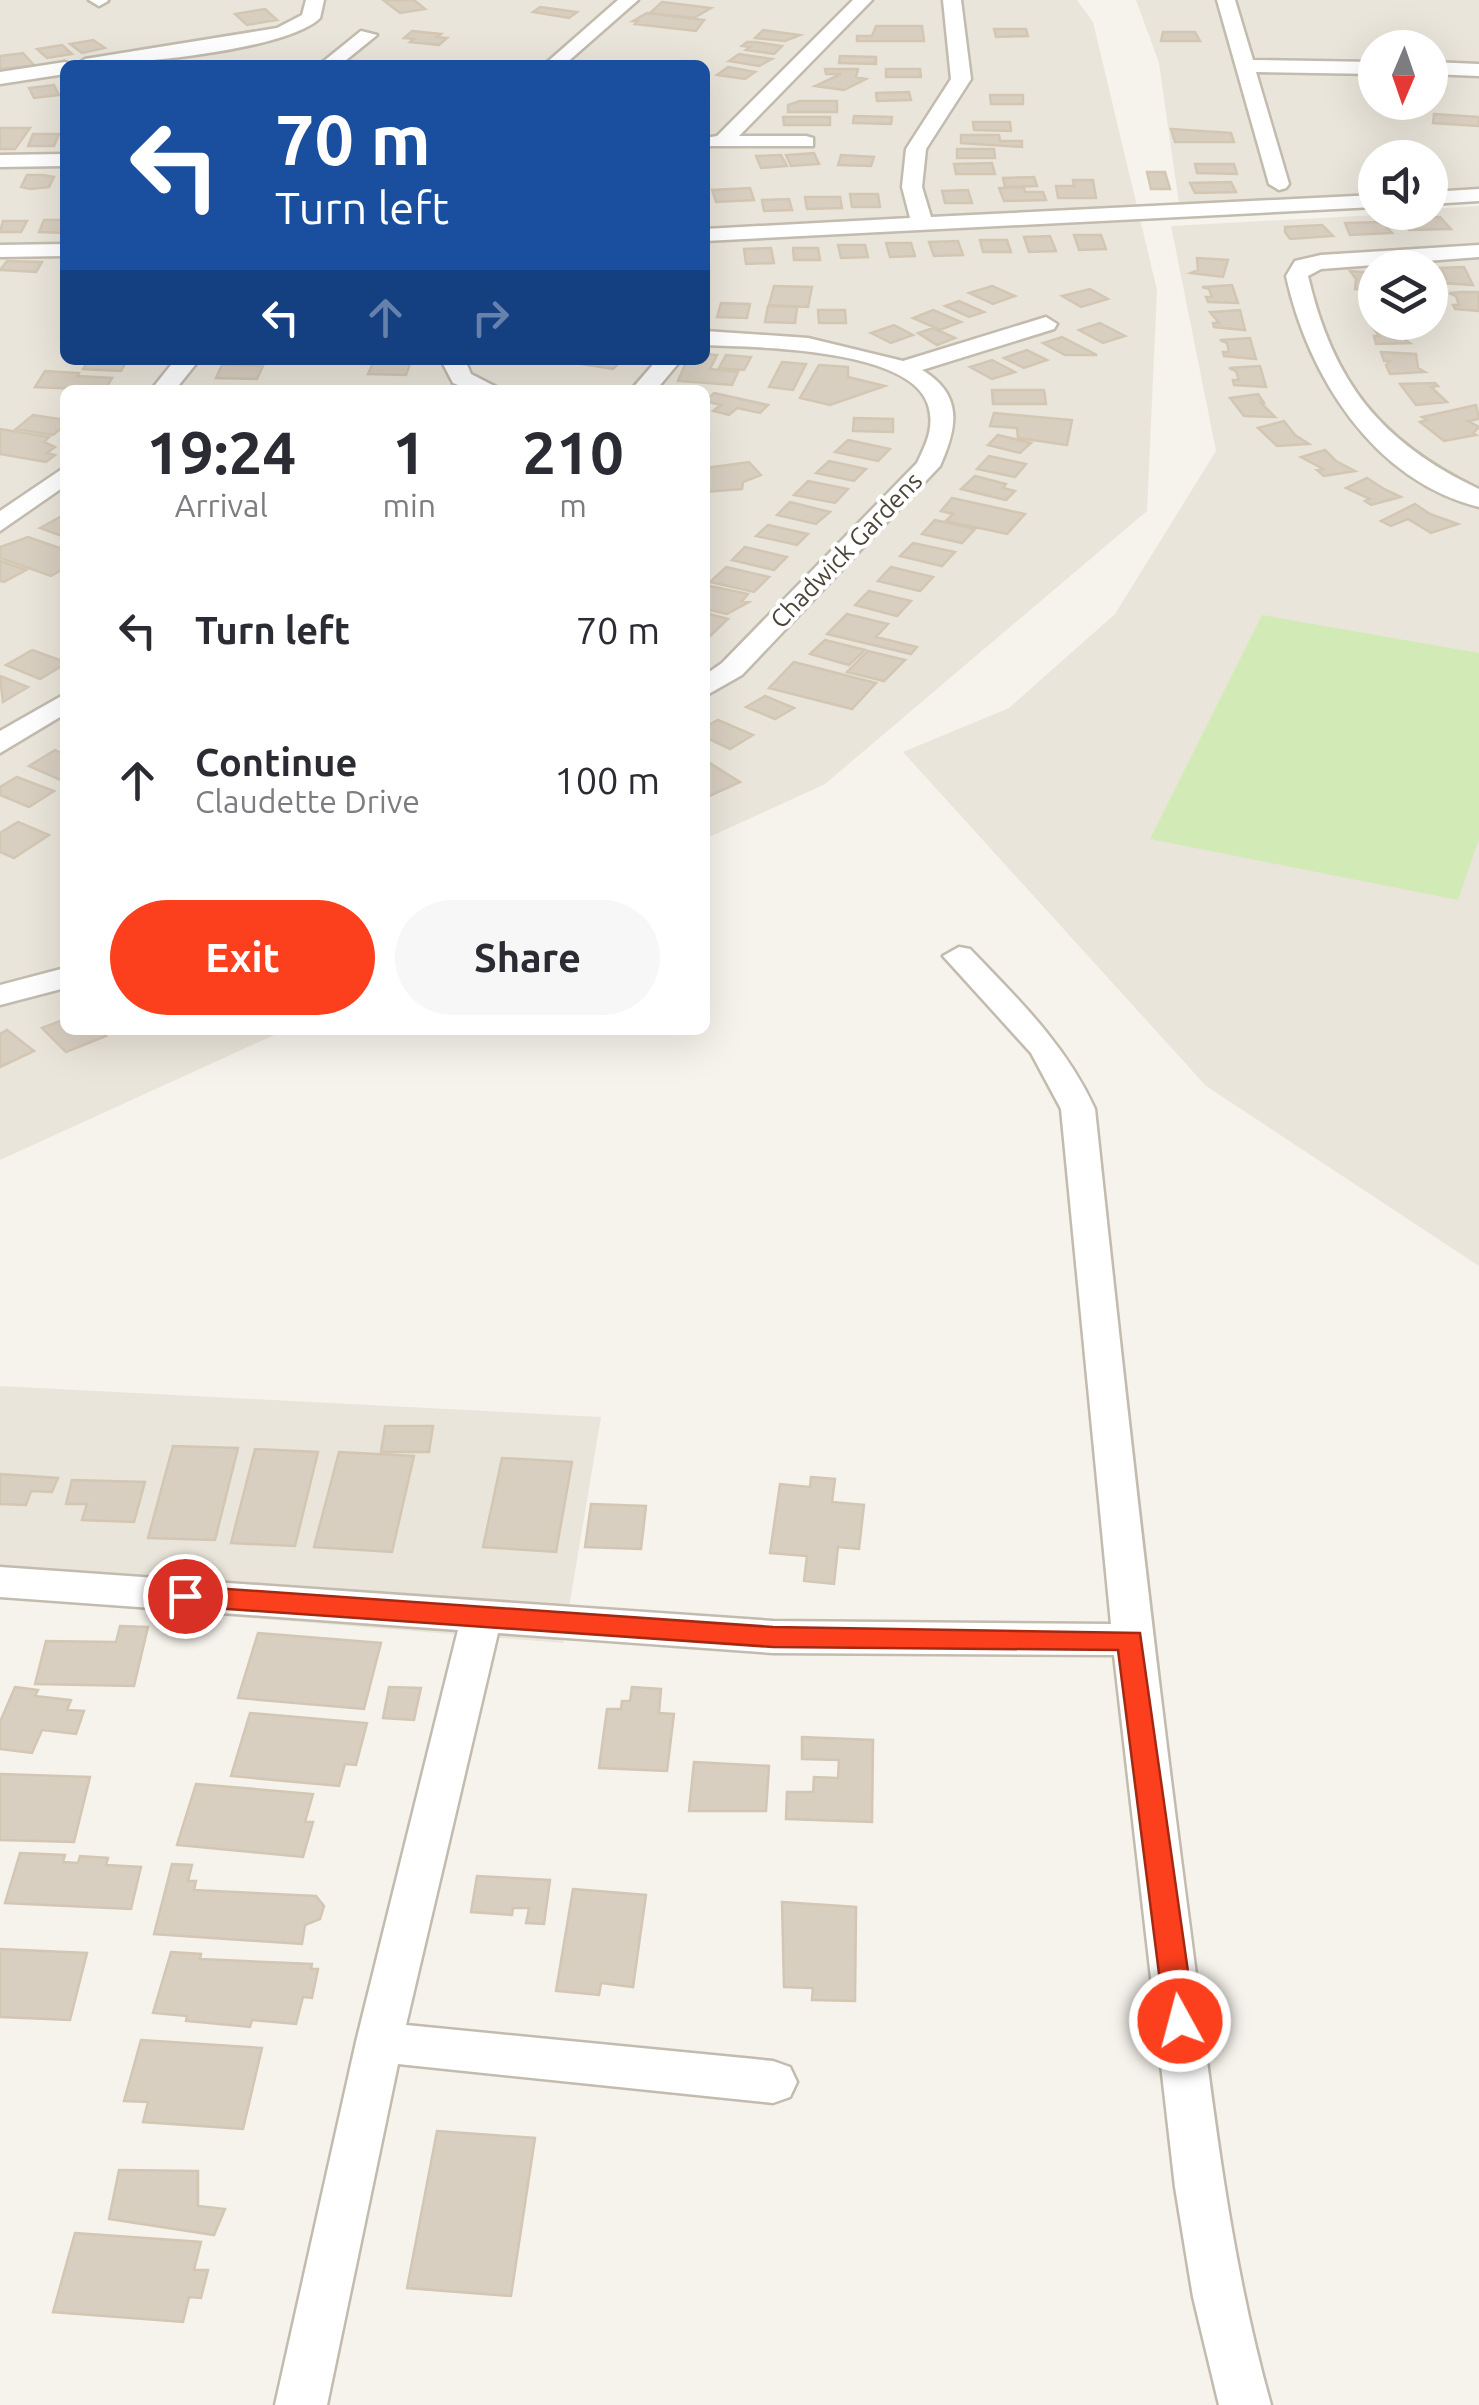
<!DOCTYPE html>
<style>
:root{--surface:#fff;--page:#f7f7f7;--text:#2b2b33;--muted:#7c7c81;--accent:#fc3f1d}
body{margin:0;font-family:Ubuntu,sans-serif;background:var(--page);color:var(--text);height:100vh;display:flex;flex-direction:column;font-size:38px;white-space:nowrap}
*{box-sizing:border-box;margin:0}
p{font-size:32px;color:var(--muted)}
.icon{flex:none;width:55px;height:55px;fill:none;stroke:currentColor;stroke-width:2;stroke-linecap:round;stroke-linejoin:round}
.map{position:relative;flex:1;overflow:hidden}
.side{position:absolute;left:60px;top:385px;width:650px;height:650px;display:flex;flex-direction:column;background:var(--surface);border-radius:15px;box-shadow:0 10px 40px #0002}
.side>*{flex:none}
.hud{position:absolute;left:60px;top:60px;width:650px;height:305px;border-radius:15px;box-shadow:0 10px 40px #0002;background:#1a4fa0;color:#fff;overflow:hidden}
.needle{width:65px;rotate:182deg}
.buttons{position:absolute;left:1358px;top:30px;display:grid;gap:20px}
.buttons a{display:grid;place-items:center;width:90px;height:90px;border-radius:50%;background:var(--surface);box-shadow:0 10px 40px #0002;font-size:50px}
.pin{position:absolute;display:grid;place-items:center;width:85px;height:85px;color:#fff;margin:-42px;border:5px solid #fff;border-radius:50%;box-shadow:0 2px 10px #0007}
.me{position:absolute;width:110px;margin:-55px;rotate:353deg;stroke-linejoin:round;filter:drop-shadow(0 0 8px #0008)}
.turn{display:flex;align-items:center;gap:35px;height:210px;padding:0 50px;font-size:45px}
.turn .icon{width:130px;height:130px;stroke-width:2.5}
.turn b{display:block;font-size:70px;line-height:85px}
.lanes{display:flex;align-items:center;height:95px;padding:0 50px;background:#0003;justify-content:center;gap:50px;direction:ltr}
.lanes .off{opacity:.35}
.eta{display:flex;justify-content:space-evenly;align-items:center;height:170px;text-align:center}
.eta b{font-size:60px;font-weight:700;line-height:70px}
.primary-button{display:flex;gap:20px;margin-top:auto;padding:20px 50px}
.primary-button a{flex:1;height:115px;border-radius:60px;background:var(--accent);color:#fff;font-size:40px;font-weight:700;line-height:115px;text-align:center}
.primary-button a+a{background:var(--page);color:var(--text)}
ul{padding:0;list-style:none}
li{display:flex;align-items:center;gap:30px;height:150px;padding:0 50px}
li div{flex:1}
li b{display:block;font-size:38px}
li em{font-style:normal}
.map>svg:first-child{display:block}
</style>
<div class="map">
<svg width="1479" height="2405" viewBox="0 0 1479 2405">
<rect width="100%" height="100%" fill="#f6f3ec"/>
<path fill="#eae5da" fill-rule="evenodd" d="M0,0H1077L1093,22L1157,290L1147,511L825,784L705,839V390H65V1030H285L0,1160ZM65,65H705V360H65Z
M1136,0H1479V187L1430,189V158H1375V193L1179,204L1159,63ZM1375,48H1430V102H1375Z
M1479,206V1266L1206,1086L903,752L1009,708L1115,614L1216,451L1171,226L1430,212V209ZM1375,268H1430V322H1375Z
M0,1386L601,1417L563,1643L0,1598Z"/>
<path fill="#d2eab5" d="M1262,615L1479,653V839L1458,900L1150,839Z"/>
<path fill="#d8cfc1" stroke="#d3c7b4" stroke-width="2.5" d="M383,0H414L425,9L400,13Z
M662,2L711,8L694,18L650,13Z
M540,7L577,12L569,18L533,12Z
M265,9L277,20L247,25L235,14Z
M647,13L704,20L696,31L635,24L638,21H633Z
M876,26H922L924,41H857V36H872Z
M994,29H1026L1028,36L996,37Z
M763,30L800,35L785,41L755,38Z
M412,31L441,34L437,37L447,38L439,45L410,42L414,39L404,38Z
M1163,32H1195L1200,41H1161Z
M93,40L105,48L82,53L70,44Z
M747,42H755L782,46L774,54L746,50L750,47L742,46Z
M62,45L72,54L47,58L37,49Z
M23,53L34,65L0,69V56Z
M739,54L772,59L759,66L729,61Z
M840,56L876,57V64L839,63Z
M728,67L755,72L745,79L717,75Z
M825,69H858L856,77L866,79L844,90L815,86L841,74H826Z
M886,69H920L921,77H886Z
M54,85L59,95L34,98L29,88Z
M909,92L911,100L877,101L876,93Z
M990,95H1023V104H991Z
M800,101H837V112H788V105Z
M1434,114L1479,117V126L1433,123Z
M854,116L892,117L891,124L853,123Z
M783,117H830V125H784Z
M973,122H1010L1011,131L974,130Z
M0,128H30L15,149H0Z
M1171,129L1231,133L1234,142H1175Z
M33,134H59L54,146H28Z
M961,135H999L1000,141H1022V147L961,143Z
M957,149H994L995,158H957Z
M814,153L819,164L791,166L786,155Z
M781,155L787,166L761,168L756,156Z
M841,155L874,157L871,166L838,165Z
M992,163L995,174H956L954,164Z
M1195,164H1234L1237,174L1197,173Z
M1147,172H1165L1170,189H1151Z
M27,175H43L54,177L49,187L30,189L21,187Z
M1034,177L1037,186L1005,187L1003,178Z
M1073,180H1093L1096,198H1058L1056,186H1074Z
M1231,182L1236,192L1195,193L1190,183Z
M1024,187L1025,192H1043L1046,200L1004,201L999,188Z
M750,188L754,200L716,202L712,190Z
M968,190L972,203H945L942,191Z
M850,194H878L880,207H852Z
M805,197H840L842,208L807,209Z
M789,199L792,210L764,211L762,200Z
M1440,217L1451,229L1409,230L1403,218Z
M44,220H65V233L39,232Z
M3,221H27L21,232H0Z
M1382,222L1392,233L1350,235L1345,223Z
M1322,225L1333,236L1290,239L1285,232V227Z
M1074,235H1101L1106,249L1079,250Z
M1050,236L1056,251L1029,252L1024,237Z
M980,240H1007L1011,252H983Z
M958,241L963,255L934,256L929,242Z
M886,243H911L915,256L890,257Z
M838,245H865L868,257L841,258Z
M771,248L774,263L746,264L744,249Z
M793,248H818L820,260H794Z
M1197,258L1228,260L1223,277L1191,273L1198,270Z
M7,261L42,262L36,272L0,270Z
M1464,267L1473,285L1442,283L1440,279H1446L1443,271L1435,268Z
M1350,271L1375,273V290L1355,289L1356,279Z
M1232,285L1238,303L1208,302L1206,297H1212L1209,289L1202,287Z
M774,286L812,287L808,307L769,305Z
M992,286L1015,296L993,304L969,293Z
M1090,289L1108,299L1081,307L1062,296Z
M1462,292H1478L1479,311L1455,309L1453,305H1459L1456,296L1449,293Z
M959,301L984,312L969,317L945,306Z
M721,303L750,304L747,318L717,317Z
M768,306L797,307L795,323L765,322Z
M818,310H845L846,323H819Z
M933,310L961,322L940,330L913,318Z
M1240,310L1245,330L1214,327L1213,323H1219L1210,312Z
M1100,323L1125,336L1103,343L1079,330Z
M1371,324L1403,326L1404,339L1410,343L1376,344L1374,336H1379Z
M894,325L913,335L891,343L871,333Z
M933,328L955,338L937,345L918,333Z
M1062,337L1097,355H1065L1043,343Z
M1250,338L1256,359L1224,356L1223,352H1229L1227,343L1220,340Z
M1027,350L1047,360L1024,368L1004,358Z
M1381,352L1416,354L1418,368L1425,372L1390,374L1386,365L1390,361H1384Z
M705,354L717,355L710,369L738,372L732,385L678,381L687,360H705Z
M726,355L751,357L744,370L719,368Z
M89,360H127L121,371L83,369Z
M577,360H622L613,369L574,363Z
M992,360L1015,372L992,379L970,367Z
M782,362L806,364L793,390L769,387Z
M373,363L410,364L406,375L368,374Z
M222,365L263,366L257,379L216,378Z
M819,365L848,367V377L885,386L830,405L800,398Z
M1260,366L1266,387L1234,385L1233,380H1239L1236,371L1229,368Z
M45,371L79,373L77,376L112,378L105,390L35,387Z
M1435,383L1438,386L1431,387L1447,402L1416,405L1400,384Z
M992,390H1044L1046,404H993Z
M714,393L768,405L760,413L737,408L729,415L713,411L721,405L705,401Z
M1258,394L1264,403H1261L1275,417L1244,416L1230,398Z
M1476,405L1479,419L1468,421L1479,427L1473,433L1476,435L1444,441L1420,422L1427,420L1422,417Z
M994,413L1072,420L1067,445L1018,438L1017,428L990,426Z
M33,415L65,420V425L53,435L16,429Z
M854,418L893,419V432L853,431Z
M1284,421L1295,435L1309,444L1277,446L1258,428Z
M0,429L49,437L44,442L55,447L47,453L55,455L46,462L0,454Z
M998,435L1031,443L1020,453L988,445Z
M848,440L890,449L878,461L835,452Z
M1325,450L1336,461L1355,471L1324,476L1317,470L1323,469L1301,457Z
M989,456L1026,464L1015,477L977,469Z
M829,461L866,469L854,481L816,473Z
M749,462L761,475L743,482L742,489L705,492V468Z
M975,476L1006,484L1003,488L1015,491L1006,500L961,489Z
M1367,478L1384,489L1401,497L1371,505L1365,501L1370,499L1346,488Z
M808,481L848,489L835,503L794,495Z
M952,498L1025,514L1007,534L946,521L953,514L941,511Z
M790,502L830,512L816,524L777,515Z
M1415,504L1430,514L1458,524L1431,533L1408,519L1391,526L1381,521Z
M62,516L65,537L40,528Z
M935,520L975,529L962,543L922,534Z
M768,525L808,534L797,545L756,536Z
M28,537L65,550V568L51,576L0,558V547Z
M913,543L955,552L942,566L900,556Z
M745,547L787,557L774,570L732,560Z
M0,561L26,570L4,582L0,581Z
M726,567L769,577L754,592L710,582Z
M891,567L933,577L920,591L878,581Z
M705,585L748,594L742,601L749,602L727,614L705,609Z
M869,591L911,601L897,616L855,605Z
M705,613L728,619L706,640H705Z
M847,614L888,624L876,637L917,647L911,654L827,634Z
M825,640L865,650L849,665L810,654Z
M32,650L65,662V664L40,679L6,665Z
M868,651L905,660L884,681L847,672Z
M794,662L876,683L852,709L769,688Z
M0,676L28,687L3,702Z
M765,696L794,708L775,719L746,707Z
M718,720L753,735L730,749L705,737V727Z
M55,750L65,755V778L61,780L29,766Z
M705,760L740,782L705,798Z
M17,777L54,791L29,807L0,795V787Z
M18,822L49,835L14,858L0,852V833Z
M65,1019V1030H100L106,1036L66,1052L42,1028Z
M7,1030L34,1051L0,1067V1034Z
M385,1426H433L429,1452H381Z
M173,1446L238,1448L215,1540L148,1538Z
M255,1449L318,1452L295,1546L231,1543Z
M339,1452L414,1456L392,1552L314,1547Z
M502,1458L572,1462L556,1552L483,1547Z
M0,1474L58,1478L52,1492L31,1491L26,1505L0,1504Z
M811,1477L835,1479L832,1502L864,1505L859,1549L838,1547L834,1584L804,1581L807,1556L770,1553L780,1484L810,1487Z
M72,1480L145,1482L134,1522L82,1520L87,1504H66Z
M591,1504L646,1506L641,1549L585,1547Z
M120,1626L148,1627L134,1686L35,1684L46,1641L116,1642Z
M258,1633L381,1643L364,1709L238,1698Z
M15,1687L38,1690L35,1696L71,1700L67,1710L84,1711L76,1734L42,1730L32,1753L0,1749V1722Z
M389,1687L421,1688L414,1720L383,1718Z
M632,1687L661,1689L659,1713L674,1714L667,1771L599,1768L607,1709H621L622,1701H630Z
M250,1713L367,1723L356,1765L345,1764L339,1786L231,1776Z
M802,1737L873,1740L872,1822L786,1819L787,1792H813L814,1777L838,1778L839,1760L802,1759Z
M694,1762L769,1766L766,1811H689Z
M0,1774L90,1777L74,1842L0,1840Z
M196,1784L313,1794L305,1822H313L303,1857L177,1845Z
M20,1853L65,1855L63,1862L78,1863L80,1856L108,1858L106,1865L141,1867L131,1909L5,1903Z
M172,1864L192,1865L188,1881H196L194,1890L316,1896L324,1906L320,1919L305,1925L302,1944L154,1934Z
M477,1876L550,1880L544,1924L526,1923L529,1908H513L512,1915L471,1912Z
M573,1889L646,1895L633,1987L601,1983L599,1995L556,1991Z
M782,1902L856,1907L855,2001L812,2000L813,1988L784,1987Z
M0,1949L87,1953L70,2020L0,2017Z
M171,1952L201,1954L200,1959L312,1964L311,1969H318L312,1998L303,1997L296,2024L252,2020L250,2027L186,2021L187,2016L153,2013Z
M141,2040L262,2048L243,2129L143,2122L148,2102L124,2101Z
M437,2131L535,2138L511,2296L407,2288Z
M119,2170L198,2171V2206L225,2209L214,2235L109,2219Z
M75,2233L201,2242L194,2270H208L201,2298L189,2297L183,2322L53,2312Z"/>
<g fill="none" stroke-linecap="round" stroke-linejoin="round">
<g stroke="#c2bbae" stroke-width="5">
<path id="minor" d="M89,0H107L108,1L99,6Z
M306,0H324L320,18C286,51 126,65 76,65L85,59L277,28L302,15Z
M618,0H638L564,65H544Z
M853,0H872L739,136H806L813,138V146H705V138L717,136Z
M943,0H961L971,79L926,149L922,187L931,217L1375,195V207L705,241V229L910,218L902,187L906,149L951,79Z
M1217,0H1235L1253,60L1375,62V74L1256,72L1289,184L1286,188L1279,190L1269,184Z
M361,31L377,35L340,65H319Z
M65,62L72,65H65V74L0,84V72Z
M1430,62L1479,64V76L1430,74Z
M65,154V166L0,167V155Z
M1479,189V201L1430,204V192Z
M65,244V256L0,257V245Z
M1479,245V257L1321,269L1308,276C1333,382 1380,442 1479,489V507C1372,480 1308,375 1286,276L1295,261L1321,255Z
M1046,317L1057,324L1054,329L922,370C964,395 957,428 940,466L742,675L705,696V675L722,663L917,463C926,444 935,427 928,405C911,348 754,347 705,345V331L808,338L903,361Z
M175,360H199L175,390H151Z
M441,360H465L471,374L502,390H470L453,383Z
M657,360H681L656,390H631Z
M65,467V486L0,531V511Z
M65,694V714L0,753V731Z
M959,947L970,949C1018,999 1066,1045 1095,1109C1124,1382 1154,1656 1190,1928C1211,2088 1227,2249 1271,2405H1219L1193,2297L1175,2187L1114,1655L773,1653L498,1633L406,2025L773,2061L790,2067L797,2082L790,2097L773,2103L398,2064L327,2405H275L356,2042L458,1630L0,1597V1567L773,1621L1111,1624L1061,1109L1031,1053L943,956Z
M65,968V988L0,1005V985Z"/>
</g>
<use href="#minor" fill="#fff" fill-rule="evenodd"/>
</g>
<path fill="#fc3f1d" stroke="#a42913" stroke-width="2.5" d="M185,1586L773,1627L1140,1633L1195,2021L1190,2030L1180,2034L1169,2030L1165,2021L1118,1650L773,1647L185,1606L172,1596Z"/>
<g text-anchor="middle" stroke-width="8" stroke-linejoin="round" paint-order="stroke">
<g font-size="25" fill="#4b4439" stroke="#fff">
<text transform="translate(846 550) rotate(-46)" y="9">Chadwick Gardens</text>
</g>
</g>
</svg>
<div class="buttons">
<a><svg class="needle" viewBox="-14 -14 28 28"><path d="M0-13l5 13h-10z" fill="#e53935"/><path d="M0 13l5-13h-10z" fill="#7c7c81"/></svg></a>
<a><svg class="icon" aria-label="sound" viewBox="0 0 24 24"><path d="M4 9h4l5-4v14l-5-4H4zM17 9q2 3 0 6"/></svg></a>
<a><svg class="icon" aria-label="layers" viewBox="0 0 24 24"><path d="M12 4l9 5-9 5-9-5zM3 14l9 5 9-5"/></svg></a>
</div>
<div class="pin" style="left:185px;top:1596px;background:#d93025"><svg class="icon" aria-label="arrive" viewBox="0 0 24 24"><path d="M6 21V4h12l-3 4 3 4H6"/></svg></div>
<svg class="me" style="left:1180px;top:2021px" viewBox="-20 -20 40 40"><circle r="17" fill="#fc3f1d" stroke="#fff" stroke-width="3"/><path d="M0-11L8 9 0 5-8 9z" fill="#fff"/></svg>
<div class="hud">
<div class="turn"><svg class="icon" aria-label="left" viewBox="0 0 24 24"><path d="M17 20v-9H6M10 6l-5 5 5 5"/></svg><div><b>70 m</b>Turn left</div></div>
<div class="lanes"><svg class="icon" aria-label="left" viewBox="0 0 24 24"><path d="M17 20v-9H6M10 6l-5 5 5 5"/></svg><svg class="icon off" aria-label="ahead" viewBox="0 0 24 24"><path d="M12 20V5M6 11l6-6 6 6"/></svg><svg class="icon off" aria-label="right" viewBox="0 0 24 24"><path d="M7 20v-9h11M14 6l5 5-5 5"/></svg></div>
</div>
<section class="side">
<div class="eta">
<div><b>19:24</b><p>Arrival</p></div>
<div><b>1</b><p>min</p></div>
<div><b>210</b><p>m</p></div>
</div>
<ul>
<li><svg class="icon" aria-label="left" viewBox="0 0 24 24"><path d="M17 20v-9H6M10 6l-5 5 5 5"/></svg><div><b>Turn left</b></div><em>70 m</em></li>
<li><svg class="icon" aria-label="ahead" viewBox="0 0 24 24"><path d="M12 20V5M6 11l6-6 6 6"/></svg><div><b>Continue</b><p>Claudette Drive</p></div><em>100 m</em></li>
</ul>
<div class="primary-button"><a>Exit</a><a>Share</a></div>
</section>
</div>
